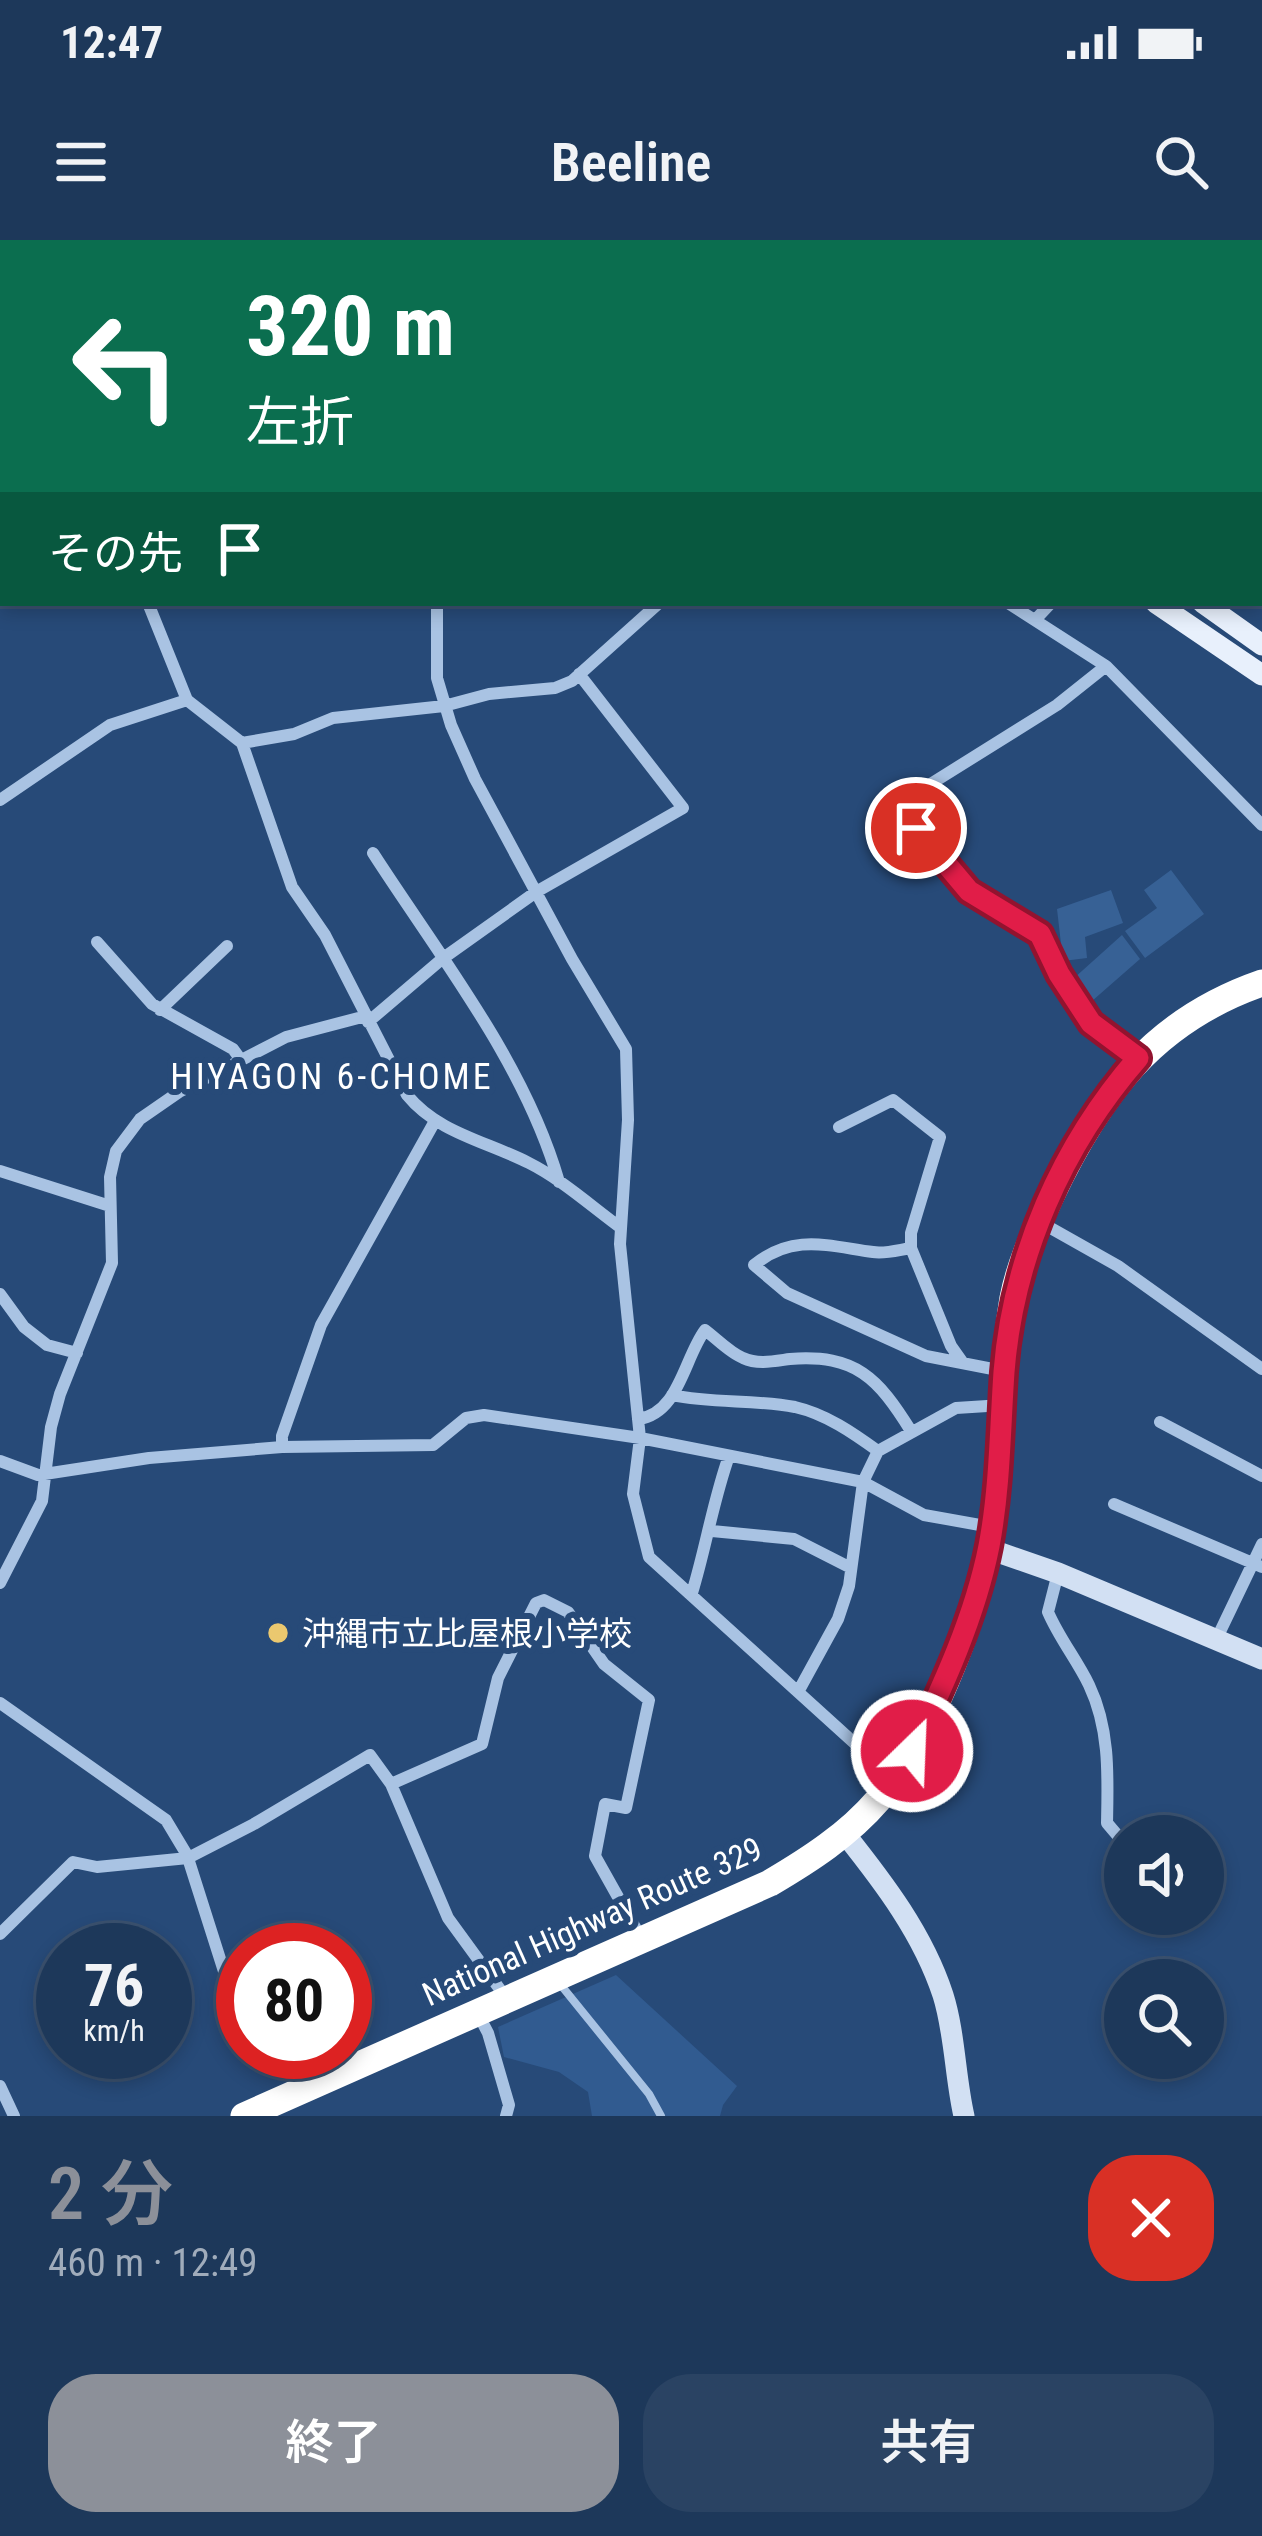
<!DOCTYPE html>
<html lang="ja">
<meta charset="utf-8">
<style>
:root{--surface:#1d385a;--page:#2a4363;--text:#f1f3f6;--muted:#a0acbb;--line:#3b5270;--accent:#8c9099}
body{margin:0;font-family:"Roboto Condensed","Noto Sans JP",sans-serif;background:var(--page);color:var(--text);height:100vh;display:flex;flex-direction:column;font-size:45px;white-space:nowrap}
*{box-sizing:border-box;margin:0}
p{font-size:39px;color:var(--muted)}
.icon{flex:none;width:66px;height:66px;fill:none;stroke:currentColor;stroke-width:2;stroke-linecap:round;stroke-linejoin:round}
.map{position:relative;height:1876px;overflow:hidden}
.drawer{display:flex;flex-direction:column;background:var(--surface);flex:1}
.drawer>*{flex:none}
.banner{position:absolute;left:0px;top:0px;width:1263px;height:366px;box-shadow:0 6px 18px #0003,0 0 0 3px var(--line);background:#0b6e4f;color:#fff;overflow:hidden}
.controls{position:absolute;left:1104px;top:1575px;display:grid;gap:24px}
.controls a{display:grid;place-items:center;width:120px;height:120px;border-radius:50%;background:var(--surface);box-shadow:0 6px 18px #0003,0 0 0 3px var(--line);font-size:60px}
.speed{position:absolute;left:36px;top:1683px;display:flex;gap:24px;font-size:60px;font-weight:700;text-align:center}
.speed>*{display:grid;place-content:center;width:156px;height:156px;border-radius:50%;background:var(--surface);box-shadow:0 6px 18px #0003,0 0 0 3px var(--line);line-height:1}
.speed small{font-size:30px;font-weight:400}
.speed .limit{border:18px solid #d22;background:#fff;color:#111}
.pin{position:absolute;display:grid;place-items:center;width:102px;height:102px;color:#fff;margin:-51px;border:6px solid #fff;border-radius:50%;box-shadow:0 3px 12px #0007}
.me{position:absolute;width:132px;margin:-66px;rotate:24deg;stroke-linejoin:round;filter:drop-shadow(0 0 9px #0008)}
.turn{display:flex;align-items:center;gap:42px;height:252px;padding:0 48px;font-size:54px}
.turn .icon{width:156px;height:156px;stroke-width:2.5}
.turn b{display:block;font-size:84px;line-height:102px}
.then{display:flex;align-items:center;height:114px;padding:0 48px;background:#0003;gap:24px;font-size:45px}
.round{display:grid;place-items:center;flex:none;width:126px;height:126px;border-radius:48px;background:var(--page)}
.head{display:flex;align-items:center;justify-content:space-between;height:204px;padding:0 48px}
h1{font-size:72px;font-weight:600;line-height:90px;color:var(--accent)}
.cta{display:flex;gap:24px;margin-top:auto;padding:24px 48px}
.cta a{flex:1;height:138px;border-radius:48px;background:var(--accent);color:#fff;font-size:48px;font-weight:600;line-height:138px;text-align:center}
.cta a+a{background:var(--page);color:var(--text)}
.status{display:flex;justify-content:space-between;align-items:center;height:84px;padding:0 60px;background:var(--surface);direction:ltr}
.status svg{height:33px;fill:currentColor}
header{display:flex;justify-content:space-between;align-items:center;height:156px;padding:0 48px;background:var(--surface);font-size:54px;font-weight:600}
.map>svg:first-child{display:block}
</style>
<div class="status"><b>12:47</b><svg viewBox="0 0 49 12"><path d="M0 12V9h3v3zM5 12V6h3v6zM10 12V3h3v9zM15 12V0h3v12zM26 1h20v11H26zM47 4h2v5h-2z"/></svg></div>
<header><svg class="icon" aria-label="menu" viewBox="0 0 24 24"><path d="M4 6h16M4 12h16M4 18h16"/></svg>Beeline<svg class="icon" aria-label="search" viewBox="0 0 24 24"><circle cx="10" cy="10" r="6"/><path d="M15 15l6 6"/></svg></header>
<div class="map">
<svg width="1262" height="1876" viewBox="0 0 1262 1876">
<rect width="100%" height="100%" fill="#274a78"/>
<path fill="#315b90" d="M616,1735L737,1846L723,1865L720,1876H592L588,1852L559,1832L504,1817L498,1787Z"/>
<path fill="#376195" d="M1171,630L1204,674L1145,718L1125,691L1157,668L1144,650Z
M1111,650L1123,683L1085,697L1087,718L1063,721L1057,669Z
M1122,695L1140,719L1092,761L1073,739Z"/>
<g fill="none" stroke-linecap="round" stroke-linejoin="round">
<path stroke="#a9c3e3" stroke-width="8" d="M560,1744L649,1854L661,1876"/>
<path stroke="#a9c3e3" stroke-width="12" d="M356,0L362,3
M503,0L507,3
M591,0L595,3
M845,0L849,3
M1159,0L1162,3
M341,3L344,0
M1260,91L1262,93
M1260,222L1262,221
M148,363L187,460L242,503L292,647L325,695L407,855C438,893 486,901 529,923C561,939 591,966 621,988
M437,363V438L451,485L475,539L572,719L626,809L628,880L620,1004L640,1198L633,1254L649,1317L894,1539
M1008,363L1106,426L1262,585
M1036,379L1051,363
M1106,426L1057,465L897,565L969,651L1040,694L1059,734L1091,783L1137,817
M242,503L294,494L333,478L444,466L489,454L555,448L572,441L659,363
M0,560L110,485L187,460
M373,613C440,717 525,823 559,942
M97,702L152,764L233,809L241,820
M160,770L227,706
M368,782L442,719L536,652L683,568L579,434
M839,887L893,860L940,897L911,993V1008L951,1106L963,1123
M0,931L110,966
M1040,982L1118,1026L1262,1129
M911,1008C898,1010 885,1014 873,1012C828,1006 793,993 754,1025L787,1053L926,1116L1003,1131
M0,1054L24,1087L47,1105L77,1113
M672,1155C713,1164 754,1159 795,1167C826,1174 853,1193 878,1211
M638,1179C679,1174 684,1118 705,1090C717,1099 730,1113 743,1118C758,1125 775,1121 790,1119C856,1114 878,1138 911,1191
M1160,1182L1262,1236
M282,1207V1196L321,1085L435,881
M0,1221L38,1235L149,1218L282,1207L433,1205L466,1178L484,1175L640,1198L863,1242L924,1275L991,1287
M1114,1264L1262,1327
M712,1291L794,1299L851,1328
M1058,1333L1048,1372C1059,1398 1077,1420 1089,1445C1110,1489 1108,1536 1107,1583L1118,1596H1135
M0,1343L42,1261L51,1187L60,1154L112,1023L110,937L116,911L140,879L179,852L286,797L366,776
M692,1353C706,1307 713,1261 729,1216
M1217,1398L1262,1304
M798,1452L838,1379L849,1346L863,1242L878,1211L956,1168L1003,1165
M0,1463L166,1580L187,1615L228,1744L243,1769
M391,1544L482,1504L498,1438L536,1363L544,1360L568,1372L604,1424L649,1460L626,1568L605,1564L595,1616L641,1698
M0,1694L73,1622L97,1627L188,1618L254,1584L370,1515L391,1544L448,1678L507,1759
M478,1774L488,1793L509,1865L506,1876
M294,1812L325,1837
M0,1846L14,1876"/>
<path stroke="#d2e0f3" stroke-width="21" d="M989,1309L1058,1333L1262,1419
M845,1594C884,1643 923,1694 943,1755C955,1793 955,1837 964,1876"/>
<path stroke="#e8f0fc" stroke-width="21" d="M0,166H3
M0,192H3
M1156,363L1262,435
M1203,363L1262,405"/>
<path stroke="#fff" stroke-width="27" d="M244,1876L770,1643C809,1620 848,1595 878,1560C933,1494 983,1361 994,1276C1003,1204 1001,1130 1013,1058C1020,1022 1036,989 1051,956C1099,855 1152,781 1262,743"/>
</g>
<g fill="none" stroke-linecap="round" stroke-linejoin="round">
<g stroke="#92132f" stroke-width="30">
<path id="route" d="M912,1511C943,1446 975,1377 989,1306C1000,1248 1000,1190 1004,1132C1013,1017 1062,905 1138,818L1091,783L1059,734L1040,694L969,651L916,588"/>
</g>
<use href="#route" stroke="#e11d48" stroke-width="21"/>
</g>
<circle fill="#ebc86f" stroke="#274a78" stroke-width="4.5" cx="278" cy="1393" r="12"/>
<g text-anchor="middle" stroke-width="12" stroke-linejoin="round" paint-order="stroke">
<g font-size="33" fill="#fff" stroke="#274a78" text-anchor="start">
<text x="302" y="1405">沖縄市立比屋根小学校</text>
</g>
<g font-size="33" fill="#fff" stroke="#274a78">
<text transform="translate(592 1681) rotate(-24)" y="12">National Highway Route 329</text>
</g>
<g font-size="36" letter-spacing="3" fill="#fff" stroke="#274a78">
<text x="332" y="849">HIYAGON 6-CHOME</text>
</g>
</g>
</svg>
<div class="controls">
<a><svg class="icon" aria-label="sound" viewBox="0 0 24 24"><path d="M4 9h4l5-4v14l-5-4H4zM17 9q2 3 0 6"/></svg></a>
<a><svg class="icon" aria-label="search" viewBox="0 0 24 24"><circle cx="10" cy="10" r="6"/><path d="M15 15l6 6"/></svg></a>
</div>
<div class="speed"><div>76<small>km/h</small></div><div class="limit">80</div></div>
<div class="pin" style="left:916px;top:588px;background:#d93025"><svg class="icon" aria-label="arrive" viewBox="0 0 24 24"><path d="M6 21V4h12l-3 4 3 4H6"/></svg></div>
<svg class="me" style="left:912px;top:1511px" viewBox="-20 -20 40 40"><circle r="17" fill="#e11d48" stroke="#fff" stroke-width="3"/><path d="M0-11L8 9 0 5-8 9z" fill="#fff"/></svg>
<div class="banner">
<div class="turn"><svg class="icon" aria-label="left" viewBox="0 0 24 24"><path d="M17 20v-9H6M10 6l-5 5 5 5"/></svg><div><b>320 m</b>左折</div></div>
<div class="then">その先<svg class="icon" aria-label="arrive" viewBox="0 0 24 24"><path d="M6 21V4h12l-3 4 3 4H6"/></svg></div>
</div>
</div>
<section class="drawer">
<div class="head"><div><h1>2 分</h1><p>460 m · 12:49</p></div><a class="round" style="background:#d93025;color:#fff"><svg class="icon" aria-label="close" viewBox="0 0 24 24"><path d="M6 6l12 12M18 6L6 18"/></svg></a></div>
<div class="cta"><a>終了</a><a>共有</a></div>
</section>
